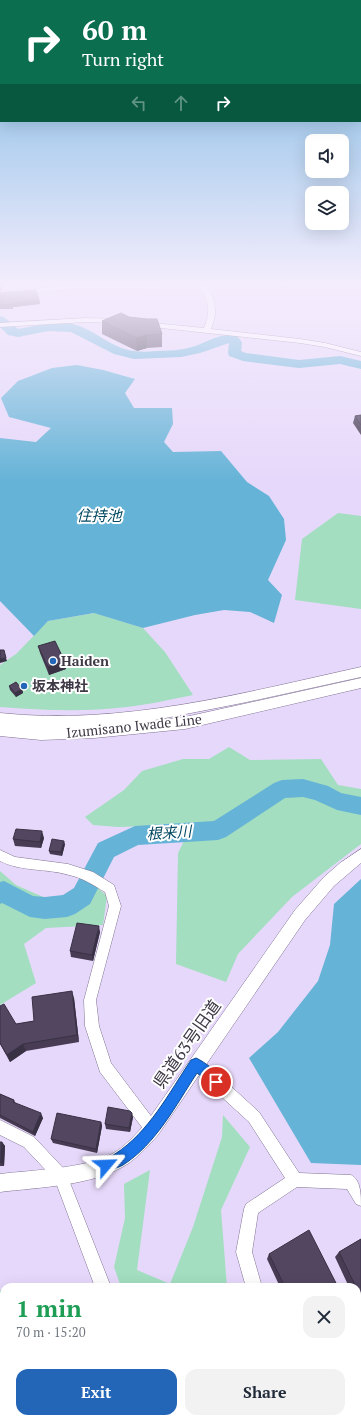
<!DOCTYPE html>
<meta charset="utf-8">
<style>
:root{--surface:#fff;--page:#f2f2f3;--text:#1f2937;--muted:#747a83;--accent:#2365b6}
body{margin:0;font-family:"PT Serif","Noto Sans JP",serif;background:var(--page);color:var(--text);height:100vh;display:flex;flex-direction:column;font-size:15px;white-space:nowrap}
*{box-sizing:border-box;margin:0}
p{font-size:13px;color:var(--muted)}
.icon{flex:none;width:22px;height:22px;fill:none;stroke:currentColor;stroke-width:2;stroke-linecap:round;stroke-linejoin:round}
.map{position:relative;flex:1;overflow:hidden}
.sheet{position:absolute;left:0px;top:1283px;width:361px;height:140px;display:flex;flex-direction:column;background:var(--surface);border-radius:12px 12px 0 0;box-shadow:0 4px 16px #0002}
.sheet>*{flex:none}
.hud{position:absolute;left:0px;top:0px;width:361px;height:122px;box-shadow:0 4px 16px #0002;background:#0b6e4f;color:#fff;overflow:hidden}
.tools{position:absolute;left:305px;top:134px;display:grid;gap:8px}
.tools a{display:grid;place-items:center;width:44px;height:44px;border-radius:8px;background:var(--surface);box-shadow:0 4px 16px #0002;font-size:20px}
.pin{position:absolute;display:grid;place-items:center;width:34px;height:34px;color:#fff;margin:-17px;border:2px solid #fff;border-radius:50%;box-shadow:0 1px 4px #0007}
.me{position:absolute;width:44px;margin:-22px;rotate:64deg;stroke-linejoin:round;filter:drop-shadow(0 0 3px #0008)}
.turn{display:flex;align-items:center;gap:14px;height:84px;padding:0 16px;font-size:18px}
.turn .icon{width:52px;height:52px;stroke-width:2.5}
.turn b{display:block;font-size:28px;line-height:34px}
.lanes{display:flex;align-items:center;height:38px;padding:0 16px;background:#0003;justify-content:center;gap:20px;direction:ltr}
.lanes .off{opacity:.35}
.round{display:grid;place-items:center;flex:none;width:42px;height:42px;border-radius:12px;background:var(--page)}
.summary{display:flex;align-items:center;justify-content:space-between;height:68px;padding:0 16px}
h1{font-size:24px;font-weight:700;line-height:30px;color:#1e9e55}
.cta{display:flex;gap:8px;margin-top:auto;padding:8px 16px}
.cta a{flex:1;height:46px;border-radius:12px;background:var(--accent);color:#fff;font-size:16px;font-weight:700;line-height:46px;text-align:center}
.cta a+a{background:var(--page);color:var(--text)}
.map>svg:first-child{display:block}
</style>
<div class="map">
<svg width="361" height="1423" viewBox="0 0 361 1423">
<rect width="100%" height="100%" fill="#e6d8fa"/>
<path fill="#a3dec0" d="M338,513L361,516V609L295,600L302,539Z
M95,613L143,628L165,652L193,695C168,700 143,706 117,708C78,712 39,710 0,707V665L16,654L48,621Z
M229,747L250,760L321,759L338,785L361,789V844L292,897L238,954L226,982L176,964L178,853L192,825L118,827L93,825L85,817L124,790L142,771L183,759H209Z
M0,871L16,885L50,900L98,888L107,896L103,925L46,928L24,944L36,983L0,1005Z
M223,1115L250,1147L221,1210L227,1287H121L114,1267L125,1218L124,1184L150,1170L137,1270L170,1284L193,1227L222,1137Z
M0,1290L4,1292V1419H96L98,1423H0Z
M165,1419H220L222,1423H166Z"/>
<path fill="#65b3d7" d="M77,365L103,370L135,379L125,393L134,408H172L173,424L164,442L173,452L221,451L247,482L269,496L284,519L286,540L268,580L282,595L274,623L250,612L224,610L195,615L143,628L94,613L48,621L34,636L0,601V438L36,442L51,428L9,417L1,398L18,381L52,368Z
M361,879V1165L311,1163L249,1058L278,1032L318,981L330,945L334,904Z"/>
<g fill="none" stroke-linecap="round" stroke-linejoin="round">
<path stroke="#65b3d7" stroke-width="5" d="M0,1393L4,1402
M12,1419L15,1423"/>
<path fill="#65b3d7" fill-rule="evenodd" d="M0,316L4,317L18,329C36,326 55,321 73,324C93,329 108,345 128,350C137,352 147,352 156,351C168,351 181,350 192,347C206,343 219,333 234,335C238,336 240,339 242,343L241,351L246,353L299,360L340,356L361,361V369L340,364L299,368L243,361L229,356L228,353L229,343L200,353L181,357L134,359L114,354L71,332L48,331L18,337L8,335L0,327Z
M303,779L328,786L341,793L361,797V815L337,810L315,800L303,797L285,798L226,837L218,840L138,845L114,857L90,904L75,914L67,917L45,919L30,917L2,903L0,904V882L4,881L33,896L45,897L63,895L74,888L98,843L135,826L214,821L274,783L282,780Z"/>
<g stroke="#817492" stroke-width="1">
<path id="minor" d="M299,282H308L292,287L75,288L0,297V293L75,284L292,283Z
M0,850L15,857L68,864L93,872L114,885L121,906L96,1000L99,1026L111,1063L157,1124L159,1129L157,1134L152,1136L147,1134L100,1072L85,1026L84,1000L109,906L105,892C93,885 83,878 69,875C46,868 21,872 0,861Z
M196,1057L201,1059L259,1112L299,1173L351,1175C361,1180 361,1195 361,1206L356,1204L347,1189L297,1187L258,1213L252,1252L262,1287H246L236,1252L244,1209L246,1204L285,1178L249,1122L191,1069L189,1064L191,1059Z
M0,1120L34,1137L65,1170L111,1287H95L55,1180L24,1147L0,1135Z
M139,1419H155L157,1423H139Z
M275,1419H291L293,1423H275Z"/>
</g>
<g stroke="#817492" stroke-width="1">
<path id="tertiary" d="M203,284C207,286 209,290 211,294C217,307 216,316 211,329L300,339L325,343L361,352V356L325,347L300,343L143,326L139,324L143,322L204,328C211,310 209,303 200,286Z
M86,318L118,319L122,321L118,323L86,322L0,327V323Z
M361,849V863L334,886L305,920L158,1135C149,1145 140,1155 129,1163C95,1186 40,1187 0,1192V1174C33,1170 83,1169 112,1154C125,1147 136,1134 146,1123L295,910L324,877L340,863Z"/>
</g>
<g stroke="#817492" stroke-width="1">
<path id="primary" d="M361,667V677L242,703L150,721L185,717L361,678V688L185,729L94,738L41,740L0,736V713C122,726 243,693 361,667Z"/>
</g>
<use href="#minor" fill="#fff" fill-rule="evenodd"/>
<use href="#tertiary" fill="#fff" fill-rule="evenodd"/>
<use href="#primary" fill="#fff" fill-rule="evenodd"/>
</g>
<path fill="#473c53" d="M0,293L39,300L40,304L13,307V309H0Z
M102,321L162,334V347L147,348L137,351L102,334Z
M361,415V435L353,423L355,416Z
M38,646L66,669L49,675L40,653Z
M9,686L22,689L23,693L16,697L10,690Z
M44,838L41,848L15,846L13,839Z
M65,844L62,856L50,854L49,851Z
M100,932L93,961L71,957L70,951Z
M74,998L79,1042L26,1051L10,1062L0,1044V1006L16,1024L34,1021Z
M0,1094L14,1100L16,1104L43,1118L35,1136L0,1118Z
M133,1117L130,1132L106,1129L105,1124Z
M101,1122L102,1126L97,1153L53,1143L51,1139Z
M0,1142H2L5,1146L4,1166H0Z
M361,1239V1311L357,1303V1287H349L335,1257L339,1252Z
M269,1254L338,1287H280L267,1259Z
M331,1419H357L361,1423H332Z"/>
<path fill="#393144" d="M0,282H1V291L0,292Z
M39,300L40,304L13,307V303Z
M147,335V348L137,351L136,338Z
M6,658L7,661L0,663V659Z
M65,662L66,669L49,675L48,667Z
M22,689L23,693L16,697L15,693Z
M42,831L44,838L41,848L40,842Z
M64,841L65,844L62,856L61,852Z
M99,926L100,932L93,961L92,955Z
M72,991L74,998L79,1042L77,1035Z
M23,1044L26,1051L10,1062L7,1055Z
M41,1113L43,1118L35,1136L33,1132Z
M132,1113L133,1117L130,1132L129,1128Z
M101,1122L102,1126L97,1153L96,1149Z
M2,1142L5,1146L4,1166L1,1162Z"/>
<path fill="#524661" stroke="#393144" d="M36,290L39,300L13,303V304L0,305V293Z
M121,313L129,317L147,319H157L162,334L147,335L136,338L102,321Z
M361,415V425L355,416Z
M55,641L65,662L48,667L38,646Z
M0,650H4L6,658L0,659Z
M16,682L22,689L15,693L9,686Z
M16,829L42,831L40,842L13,839Z
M52,839L64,841L61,852L49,851Z
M77,923L99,926L92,955L70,951Z
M72,991L77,1035L23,1044L7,1055L0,1043V1006L4,1004L16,1024L34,1021L32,997Z
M0,1094L14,1100L13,1102L41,1113L33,1132L0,1115Z
M108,1107L130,1111L132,1113L129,1128L105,1124Z
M57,1113L101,1122L96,1149L51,1139Z
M0,1142H2L1,1162H0Z
M309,1230L338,1287H285L269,1254Z
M361,1239V1296L357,1287H356L339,1252Z
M358,1330L361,1335V1423H337L336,1419H357V1331Z"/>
<linearGradient id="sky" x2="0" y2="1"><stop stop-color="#73b4e1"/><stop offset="0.59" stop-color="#f4edfd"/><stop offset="1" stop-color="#f4edfd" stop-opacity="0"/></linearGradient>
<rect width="361" height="481" fill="url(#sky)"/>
<path fill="#1a73e8" stroke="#114b97" d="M196,1058C205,1062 219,1073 223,1082L221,1086L216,1088L197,1073C176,1105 156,1144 123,1165C118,1168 111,1169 106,1171L101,1169L99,1165L101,1160C106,1158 111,1157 115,1154C149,1132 169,1093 191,1060Z"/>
<g fill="#2365b6" stroke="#fff" stroke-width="1.5">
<circle cx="53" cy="661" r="4"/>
<circle cx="24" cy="686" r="4"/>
</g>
<g text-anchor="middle" stroke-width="4" stroke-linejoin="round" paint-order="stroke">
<g font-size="14" font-weight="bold" fill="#3f3946" stroke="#fff" text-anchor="start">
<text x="61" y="666">Haiden</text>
<text x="32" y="691">坂本神社</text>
</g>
<g font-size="14" fill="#3f3946" stroke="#fff">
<text transform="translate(134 726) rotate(-6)" y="5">Izumisano Iwade Line</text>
</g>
<g font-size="15" font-style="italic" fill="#024861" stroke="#fff">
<text x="99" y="521">住持池</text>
<text transform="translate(169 833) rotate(-4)" y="5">根来川</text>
</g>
<g font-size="17" fill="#3f3946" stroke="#fff">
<text transform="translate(187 1044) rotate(-55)" y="6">県道63号旧道</text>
</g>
</g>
</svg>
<div class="tools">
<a><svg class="icon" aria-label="sound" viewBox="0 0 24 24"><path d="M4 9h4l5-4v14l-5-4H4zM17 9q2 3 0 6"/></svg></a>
<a><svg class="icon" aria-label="layers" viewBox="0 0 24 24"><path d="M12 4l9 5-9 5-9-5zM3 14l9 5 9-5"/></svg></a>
</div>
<div class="pin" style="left:216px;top:1082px;background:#d93025"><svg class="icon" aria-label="arrive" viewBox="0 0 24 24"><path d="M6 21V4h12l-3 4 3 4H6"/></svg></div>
<svg class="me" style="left:106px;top:1165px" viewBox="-20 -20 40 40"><path d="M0-17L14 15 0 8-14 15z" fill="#1a73e8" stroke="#fff" stroke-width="4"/></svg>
<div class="hud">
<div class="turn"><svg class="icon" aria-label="right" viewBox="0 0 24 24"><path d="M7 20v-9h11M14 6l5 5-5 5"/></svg><div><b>60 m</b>Turn right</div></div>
<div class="lanes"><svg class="icon off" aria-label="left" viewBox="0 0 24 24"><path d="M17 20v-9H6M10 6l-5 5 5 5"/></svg><svg class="icon off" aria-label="ahead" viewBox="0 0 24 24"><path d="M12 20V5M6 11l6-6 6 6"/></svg><svg class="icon" aria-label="right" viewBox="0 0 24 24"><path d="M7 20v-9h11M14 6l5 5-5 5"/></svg></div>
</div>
<section class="sheet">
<div class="summary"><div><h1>1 min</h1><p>70 m · 15:20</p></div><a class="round"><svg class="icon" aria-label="close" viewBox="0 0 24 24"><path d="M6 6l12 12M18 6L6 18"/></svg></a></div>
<div class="cta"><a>Exit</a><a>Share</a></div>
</section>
</div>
